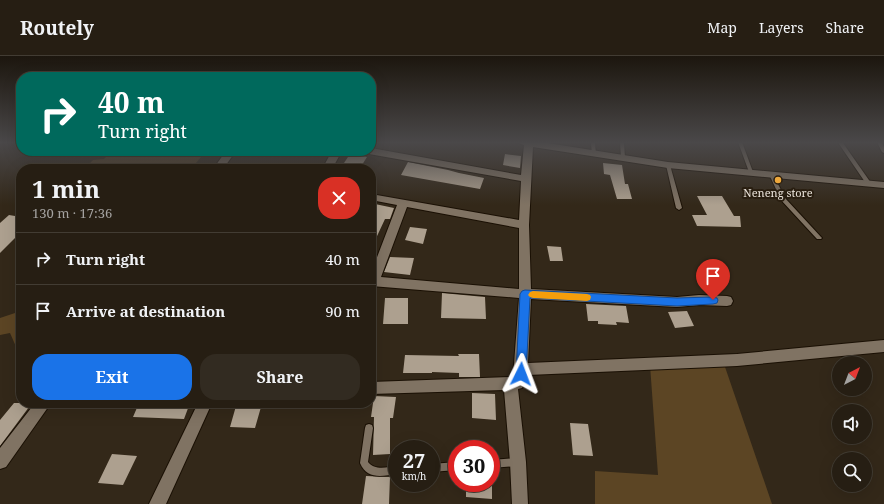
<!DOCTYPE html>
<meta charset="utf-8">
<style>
:root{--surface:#261e13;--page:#322b21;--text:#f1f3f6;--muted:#a4a2a0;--line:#423c33;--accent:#1a73e8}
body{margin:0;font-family:"Noto Serif",serif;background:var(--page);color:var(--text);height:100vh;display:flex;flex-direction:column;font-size:15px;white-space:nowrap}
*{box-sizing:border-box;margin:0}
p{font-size:13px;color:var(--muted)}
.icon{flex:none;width:22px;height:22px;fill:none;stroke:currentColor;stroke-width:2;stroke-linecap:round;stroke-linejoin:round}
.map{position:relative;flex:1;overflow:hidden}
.drawer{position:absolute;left:16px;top:108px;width:360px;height:244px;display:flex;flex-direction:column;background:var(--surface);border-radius:16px;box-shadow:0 4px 16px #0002,0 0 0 1px var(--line)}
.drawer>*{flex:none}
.banner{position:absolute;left:16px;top:16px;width:360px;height:84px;border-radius:16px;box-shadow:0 4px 16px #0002,0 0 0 1px var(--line);background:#00695c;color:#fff;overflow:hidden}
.needle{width:26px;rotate:42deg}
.buttons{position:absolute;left:832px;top:300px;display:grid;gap:8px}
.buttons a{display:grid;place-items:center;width:40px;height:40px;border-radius:50%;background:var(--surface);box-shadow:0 4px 16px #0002,0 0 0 1px var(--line);font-size:20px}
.speed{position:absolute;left:388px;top:384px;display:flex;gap:8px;font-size:20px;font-weight:700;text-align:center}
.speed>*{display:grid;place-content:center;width:52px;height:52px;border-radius:50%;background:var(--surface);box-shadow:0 4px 16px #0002,0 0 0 1px var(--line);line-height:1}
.speed small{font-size:10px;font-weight:400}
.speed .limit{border:6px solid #d22;background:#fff;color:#111}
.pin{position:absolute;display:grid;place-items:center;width:34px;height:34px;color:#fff;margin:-41px -17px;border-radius:50% 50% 50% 0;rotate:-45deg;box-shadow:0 0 4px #0007}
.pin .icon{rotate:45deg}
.me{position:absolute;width:44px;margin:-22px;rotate:3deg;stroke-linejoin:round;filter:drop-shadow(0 0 3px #0008)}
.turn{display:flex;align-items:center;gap:14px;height:84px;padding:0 16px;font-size:18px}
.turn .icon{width:52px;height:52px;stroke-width:2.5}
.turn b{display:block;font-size:28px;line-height:34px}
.round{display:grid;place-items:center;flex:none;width:42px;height:42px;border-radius:16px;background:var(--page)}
.overview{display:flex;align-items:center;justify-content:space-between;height:68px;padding:0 16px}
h1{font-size:24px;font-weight:700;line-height:30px}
.primary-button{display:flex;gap:8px;margin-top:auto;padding:8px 16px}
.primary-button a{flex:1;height:46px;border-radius:16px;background:var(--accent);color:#fff;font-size:16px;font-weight:700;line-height:46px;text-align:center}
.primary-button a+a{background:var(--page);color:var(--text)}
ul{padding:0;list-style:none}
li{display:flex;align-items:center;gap:12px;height:52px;padding:0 16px;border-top:1px solid var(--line)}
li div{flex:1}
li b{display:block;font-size:15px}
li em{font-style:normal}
header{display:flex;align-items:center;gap:24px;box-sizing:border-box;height:56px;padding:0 20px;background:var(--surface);border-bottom:1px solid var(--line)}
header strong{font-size:19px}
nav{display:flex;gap:22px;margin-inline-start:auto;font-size:14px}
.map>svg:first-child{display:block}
</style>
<header>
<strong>Routely</strong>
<nav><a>Map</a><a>Layers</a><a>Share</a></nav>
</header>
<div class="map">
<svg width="884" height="448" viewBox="0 0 884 448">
<rect width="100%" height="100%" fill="#332819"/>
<path fill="#5c4524" d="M112,95H206L191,113H84L93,104L104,103Z
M21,255V302L10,277L0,279V262Z
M724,308L772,448H595V415L658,419L650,309Z"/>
<path fill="#ada08f" d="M350,98L367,101L360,112L342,110Z
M505,98L521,100L520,112L503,109Z
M408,106L448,114L459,117L484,122L480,133L401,119Z
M603,107L622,109L625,128H628L632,143H617L610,119L604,118Z
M697,140H722L734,160H740L741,171L697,170L692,159H707Z
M375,148L394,152L390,163H385L371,193V158Z
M9,159L21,161V176L0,197V167Z
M410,171L427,173L423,188L405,184Z
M547,190L561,191L563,205H550Z
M390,201L414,202L410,219L384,216Z
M442,237L485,241L486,263L441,262Z
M385,242H408V268H383Z
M586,248L626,250L629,267L616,266L617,269L598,268V265H588Z
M687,255L694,270L675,272L668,256Z
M458,298H479L480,321H459V317L432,316V317H403L405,299L459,300Z
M472,337L495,338L496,364L472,362Z
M374,340L396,341L393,362H390V398L373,399L374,361H371Z
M14,347H32L0,390V364Z
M139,347H190L184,363L133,361Z
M236,350L261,351L255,372L230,371Z
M570,367L588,368L593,400L573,399Z
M112,398L137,400L123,429L98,427Z
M366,420L390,421L389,448H362Z
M466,427H492V443L466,441Z"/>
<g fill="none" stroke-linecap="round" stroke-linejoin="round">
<g stroke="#1a1004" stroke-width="2">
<path id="service" d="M591,86H595L596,100H594L592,99Z
M620,86H624L625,102L623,103L621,102Z
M738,86H742L753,116V117H749V116Z
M877,86H882L884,91V97L882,96Z
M839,87H843L871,127V129H867L839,88Z
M668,107L670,109L682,152L679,154L676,152L666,109Z
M771,116L773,118L785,142L821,181L822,182L821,183H817L781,144L769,118Z
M369,368L372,369L373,372L368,406C375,415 387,411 397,410V418C382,420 367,424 360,407L365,372L366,369Z
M517,402L520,403L521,406L520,409L517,410L491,412V404Z
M457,406V414L431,416V408Z"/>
</g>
<g stroke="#1a1004" stroke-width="2">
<path id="minor" d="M516,86H541L668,106L884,126V132L668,112L533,91L529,169L531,233L677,241L699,239L727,240L731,241L733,245L731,249L727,250L699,249L677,251L531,243L528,307L737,298L884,284V296L737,310L528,319L522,332L518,333L526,406L528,448H512L510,406L504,334L371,338V326L513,321L519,242L371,230V217L397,149L371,144V138L519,164L521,125L369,98L364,95H371V92L521,119L524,89ZM407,151L519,172V233L381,221Z
M226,95H236L223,113H213Z
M332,95H342L332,113H322Z
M35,347H51L6,411L0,413V392Z
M198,347H212L166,448H149Z"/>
</g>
<use href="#service" fill="#807363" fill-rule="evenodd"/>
<use href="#minor" fill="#807363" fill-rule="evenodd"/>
</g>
<linearGradient id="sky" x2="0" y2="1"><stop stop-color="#1c160e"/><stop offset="0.58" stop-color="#4a4849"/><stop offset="1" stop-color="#4a4849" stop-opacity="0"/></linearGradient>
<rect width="884" height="149" fill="url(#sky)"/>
<path fill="#1a73e8" stroke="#114b97" d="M525,234L677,242L713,241L717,242L718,244L717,247L713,248L677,250L530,242L526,318L525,322L521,323L517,322L516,318L520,238L522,235Z"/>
<path fill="#f59e0b" d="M533,235L587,238L590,239L591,241L590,244L587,245L533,242L530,241L528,239L530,236Z"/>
<circle fill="#eea83c" stroke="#291e10" stroke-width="1.5" cx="778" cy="124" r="4"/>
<g text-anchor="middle" stroke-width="4" stroke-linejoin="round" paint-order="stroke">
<g font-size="11" fill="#ece5dc" stroke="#291e10">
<text x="778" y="141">Neneng store</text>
</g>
</g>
</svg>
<div class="buttons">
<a><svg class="needle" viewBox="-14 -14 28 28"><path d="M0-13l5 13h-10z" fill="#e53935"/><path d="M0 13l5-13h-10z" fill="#a4a2a0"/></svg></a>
<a><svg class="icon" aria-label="sound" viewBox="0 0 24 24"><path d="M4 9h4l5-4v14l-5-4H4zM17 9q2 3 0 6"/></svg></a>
<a><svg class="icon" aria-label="search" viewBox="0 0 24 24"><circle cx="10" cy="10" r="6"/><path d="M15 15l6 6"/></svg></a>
</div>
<div class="speed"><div>27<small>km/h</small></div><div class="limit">30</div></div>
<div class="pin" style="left:713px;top:244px;background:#d93025"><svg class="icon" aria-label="arrive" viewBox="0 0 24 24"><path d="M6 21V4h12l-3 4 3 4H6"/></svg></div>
<svg class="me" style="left:521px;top:318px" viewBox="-20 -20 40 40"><path d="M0-17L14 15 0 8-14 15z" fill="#1a73e8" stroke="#fff" stroke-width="4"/></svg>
<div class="banner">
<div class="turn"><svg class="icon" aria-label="right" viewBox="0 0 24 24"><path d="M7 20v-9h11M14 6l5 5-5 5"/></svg><div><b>40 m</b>Turn right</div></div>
</div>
<section class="drawer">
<div class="overview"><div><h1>1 min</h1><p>130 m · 17:36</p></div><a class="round" style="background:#d93025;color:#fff"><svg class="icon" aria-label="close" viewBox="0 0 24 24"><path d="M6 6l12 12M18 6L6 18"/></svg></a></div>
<ul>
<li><svg class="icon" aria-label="right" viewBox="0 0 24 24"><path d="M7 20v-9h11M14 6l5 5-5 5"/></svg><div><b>Turn right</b></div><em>40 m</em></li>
<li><svg class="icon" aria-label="arrive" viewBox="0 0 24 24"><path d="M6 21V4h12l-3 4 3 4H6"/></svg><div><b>Arrive at destination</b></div><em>90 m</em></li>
</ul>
<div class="primary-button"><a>Exit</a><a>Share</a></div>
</section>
</div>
